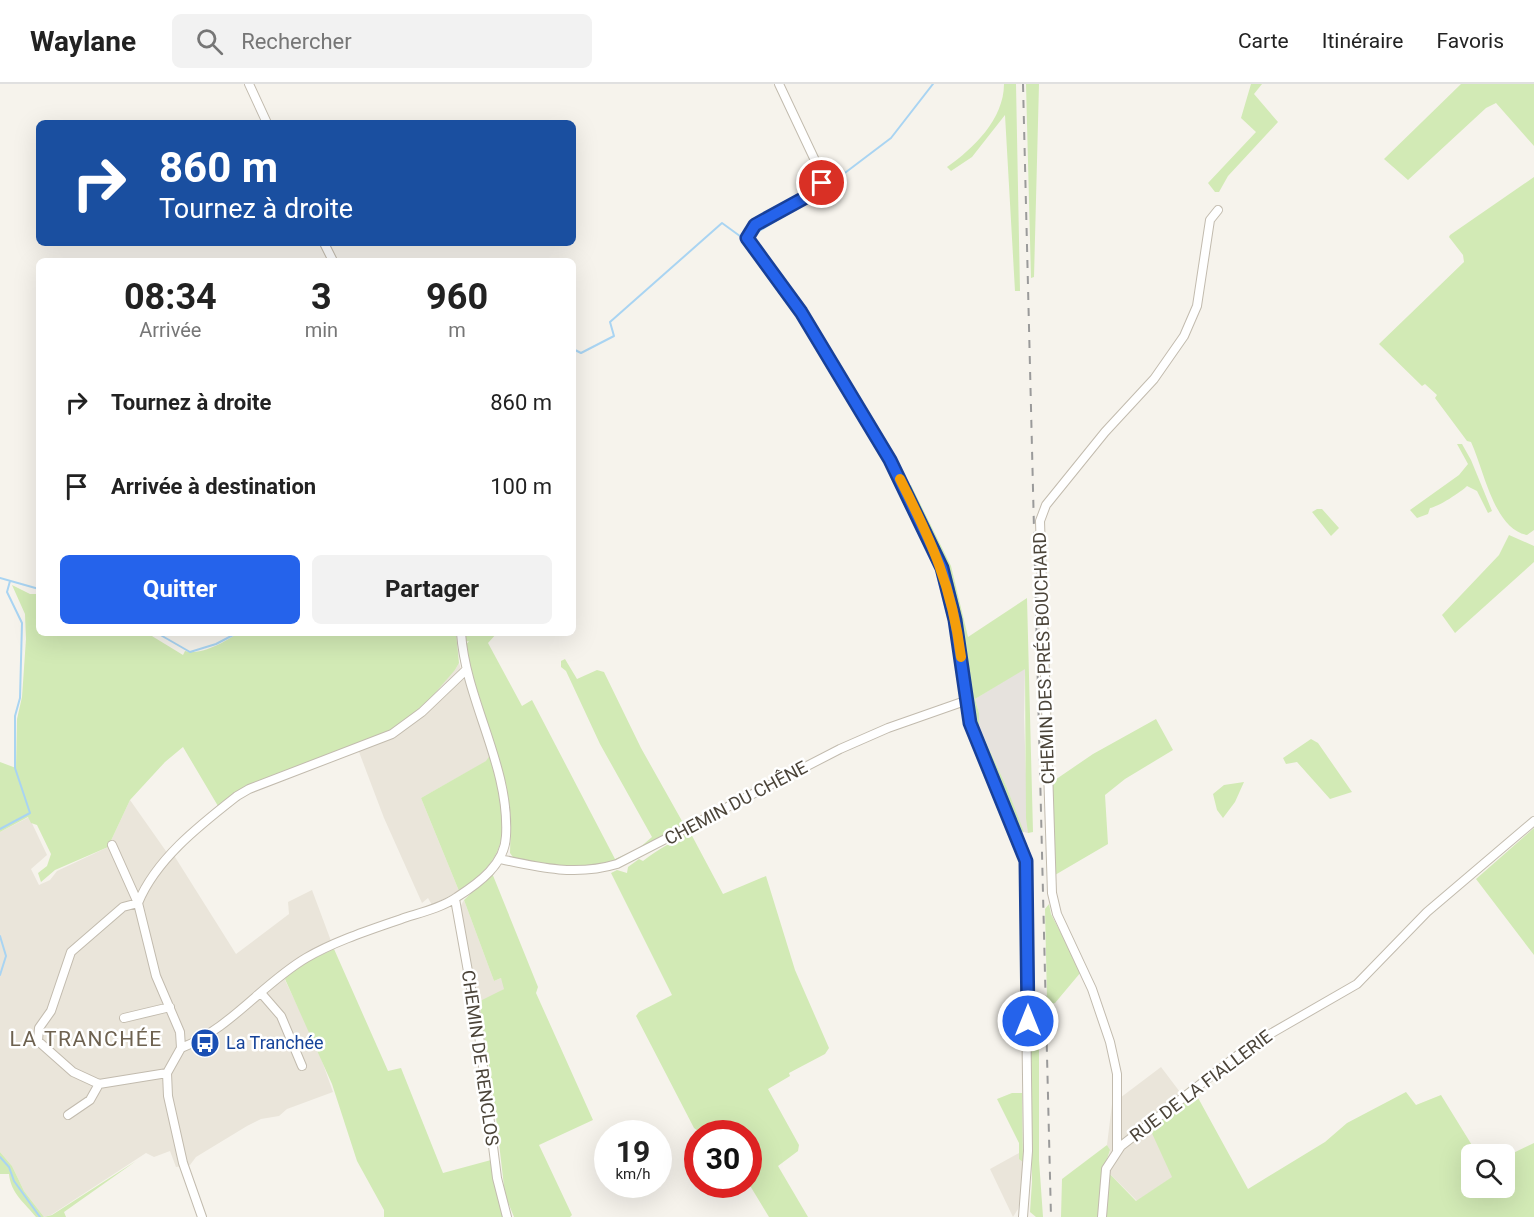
<!DOCTYPE html>
<html lang="fr">
<meta charset="utf-8">
<style>
:root{--surface:#fff;--page:#f2f2f2;--text:#222;--muted:#767676;--line:#e0e0e0;--accent:#2563eb}
body{margin:0;font-family:Roboto,sans-serif;background:var(--page);color:var(--text);height:100vh;display:flex;flex-direction:column;font-size:22px;white-space:nowrap}
*{box-sizing:border-box;margin:0}
p{font-size:20px;color:var(--muted)}
.icon{flex:none;width:33px;height:33px;fill:none;stroke:currentColor;stroke-width:2;stroke-linecap:round;stroke-linejoin:round}
.map{position:relative;flex:1;overflow:hidden}
.side{position:absolute;left:36px;top:174px;width:540px;height:378px;display:flex;flex-direction:column;background:var(--surface);border-radius:9px;box-shadow:0 6px 24px #0002}
.side>*{flex:none}
.banner{position:absolute;left:36px;top:36px;width:540px;height:126px;border-radius:9px;box-shadow:0 6px 24px #0002;background:#1a4fa0;color:#fff;overflow:hidden}
.tools{position:absolute;left:1461px;top:1060px;display:grid;gap:12px}
.tools a{display:grid;place-items:center;width:54px;height:54px;border-radius:9px;background:var(--surface);box-shadow:0 6px 24px #0002;font-size:30px}
.speed{position:absolute;left:594px;top:1036px;display:flex;gap:12px;font-size:30px;font-weight:700;text-align:center}
.speed>*{display:grid;place-content:center;width:78px;height:78px;border-radius:50%;background:var(--surface);box-shadow:0 6px 24px #0002;line-height:1}
.speed small{font-size:15px;font-weight:400}
.speed .limit{border:9px solid #d22;background:#fff;color:#111}
.pin{position:absolute;display:grid;place-items:center;width:51px;height:51px;color:#fff;margin:-26px;border:3px solid #fff;border-radius:50%;box-shadow:0 2px 6px #0007}
.me{position:absolute;width:66px;margin:-33px;rotate:0deg;stroke-linejoin:round;filter:drop-shadow(0 0 4px #0008)}
.turn{display:flex;align-items:center;gap:21px;height:126px;padding:0 24px;font-size:27px}
.turn .icon{width:78px;height:78px;stroke-width:2.5}
.turn b{display:block;font-size:42px;line-height:51px}
.eta{display:flex;justify-content:space-evenly;align-items:center;height:102px;text-align:center}
.eta b{font-size:36px;font-weight:700;line-height:42px}
.action{display:flex;gap:12px;margin-top:auto;padding:12px 24px}
.action a{flex:1;height:69px;border-radius:9px;background:var(--accent);color:#fff;font-size:24px;font-weight:700;line-height:69px;text-align:center}
.action a+a{background:var(--page);color:var(--text)}
ul{padding:0;list-style:none}
li{display:flex;align-items:center;gap:18px;height:84px;padding:0 24px}
li div{flex:1}
li b{display:block;font-size:22px}
li em{font-style:normal}
header{display:flex;align-items:center;gap:36px;box-sizing:border-box;height:84px;padding:0 30px;background:var(--surface);border-bottom:2px solid var(--line)}
header strong{font-size:28px}
nav{display:flex;gap:33px;margin-inline-start:auto;font-size:21px}
.search{width:420px;height:54px;background:var(--page);display:flex;align-items:center;gap:15px;box-sizing:border-box;padding:0 21px;border-radius:9px;color:var(--muted);font-size:22px}
.map>svg:first-child{display:block}
</style>
<header>
<strong>Waylane</strong>
<div class="search"><svg class="icon" aria-label="search" viewBox="0 0 24 24"><circle cx="10" cy="10" r="6"/><path d="M15 15l6 6"/></svg>Rechercher</div>
<nav><a>Carte</a><a>Itinéraire</a><a>Favoris</a></nav>
</header>
<div class="map">
<svg width="1534" height="1133" viewBox="0 0 1534 1133">
<rect width="100%" height="100%" fill="#f6f3ec"/>
<path fill="#eae5da" d="M459,579L490,671L487,677L421,714L459,807L432,821L428,814L422,819L384,734L356,660L388,646L455,586Z
M130,716L168,770L175,773L236,870L289,830L288,818L312,806L334,865L296,883L285,896L317,963L333,1008L287,1025L279,1032L261,1035L247,1042L196,1073L190,1081L176,1083L170,1067L154,1073L146,1069L51,1131L44,1133L24,1107L12,1082L0,1068V748L29,733L47,771L31,785L39,801L50,796L57,787L108,763Z
M464,816L494,897L501,894L505,901L504,905L491,913L476,919L460,823Z
M1161,983L1186,1016L1173,1093L1137,1117L1104,1084L1110,1067L1107,1061L1112,1020Z
M1019,1069L1023,1078V1107L1018,1125L1013,1133L990,1085Z"/>
<path fill="#e6e2dd" d="M1025,584L1024,633L1028,749L1024,748L1021,742L1007,704L979,643V629L975,615Z"/>
<path fill="#d2eab5" d="M1004,0H1016L1020,207H1015L1005,31L972,73L951,87L947,83C973,65 1004,35 1004,0Z
M1026,0H1039L1034,193L1031,194Z
M1251,0H1262L1254,10L1278,38L1228,92L1219,108H1215L1208,99L1256,48L1241,34Z
M1461,0H1534V62L1496,19L1486,24L1408,96L1384,75Z
M1534,93V446L1527,451C1494,445 1484,386 1471,358L1467,357L1435,314L1437,311L1425,300L1422,302L1379,260L1464,178L1463,171L1449,153L1450,151Z
M1457,360H1462L1471,376L1492,427L1488,429L1477,407L1467,402C1461,408 1438,423 1430,424L1428,430L1417,434L1410,426L1459,391L1468,380Z
M911,401L951,482L968,553L1027,514L1033,748L1028,749L1026,734L1025,585L975,615L979,629V643L1007,704L1024,748L1018,747L973,644L967,610L959,611L945,512L907,403Z
M1317,425H1322L1339,444L1331,452L1312,428Z
M1509,451L1534,462V478L1455,549L1442,531L1499,471Z
M12,501L30,510H39V549H147L183,571L185,567C200,572 225,558 238,549H456L459,579L455,586L428,617L392,647L250,700L218,722L183,663L165,678L130,716L108,763L55,786L41,798L38,789L47,782L51,770L37,741L31,739L28,733L0,748V678L16,684L17,635L22,613L26,555L25,530Z
M464,549H497L488,559L522,622L532,616L615,775L638,765L652,753L600,660L566,587L561,583V577L565,575L577,595L597,586L604,588L641,664L682,737L691,735V737L610,779L572,785L515,776L510,769L511,736L506,700L464,563L469,557L464,558Z
M1156,635L1173,666L1125,695L1105,711L1108,760L1055,791L1052,698L1093,670Z
M1311,655L1318,659L1352,708L1330,715L1297,678L1286,680L1283,674Z
M490,671C505,731 519,768 459,807L421,714L486,677Z
M1244,698L1235,718L1223,734L1217,726L1213,710L1224,701Z
M1534,744V871L1476,795Z
M690,748L723,810L766,792L795,886L829,964L825,970L789,989L790,992L768,1005L799,1061L798,1067L778,1082L808,1133H769L749,1100L748,1050H719L711,1038L698,1047L694,1044L636,932L639,928L672,911L611,789L617,786L627,789L628,783L639,775L643,777C658,765 674,757 690,748Z
M492,789L538,903L536,909L593,1036L539,1061L572,1131L570,1133H514L505,1111L494,1016L480,923L476,919L504,905L501,894L494,897L464,816Z
M1049,820L1051,830L1081,888L1055,919L1051,920L1047,915L1045,825Z
M334,865L388,987L401,984L443,1089L491,1076L505,1133H384V1126L357,1077L332,1000L285,895L296,883Z
M1039,956V1076L1043,1133H1036L1030,1128L1032,1098L1030,957Z
M1191,1001L1248,1105L1325,1058L1347,1039L1406,1008L1416,1021L1441,1011L1478,1071H1472V1104H1504L1505,1073L1534,1059V1133H1061L1062,1095L1107,1061L1110,1066L1104,1084L1136,1117L1172,1093L1150,1045L1185,1015L1181,1010Z
M1012,1009H1022L1023,1078L1019,1075V1059L997,1015Z
M0,1068L12,1082L24,1107L44,1133L52,1131L136,1077L64,1128L66,1133H36C25,1119 11,1110 9,1090H0Z"/>
<g fill="none" stroke-linecap="round" stroke-linejoin="round">
<path stroke="#a9d4f2" stroke-width="2" d="M821,107L891,54L933,0
M753,151L809,116
M573,265L581,269L614,252L610,238L722,139L744,155
M0,494L39,505
M157,549L190,568L216,560L237,549
M0,745L30,729L15,684V632L20,614L22,539L7,508L10,497
M0,852L6,872L0,891
M0,1073L9,1083L14,1097L40,1133"/>
<g stroke="#c2bbae" stroke-width="10">
<path id="minor" d="M249,0L267,39
M779,0L820,87L822,99L817,107L755,141L747,154L813,247L890,377L929,455L951,513L970,639L1024,770L1028,1067L1023,1133
M324,159L333,177
M112,761L138,819L156,892L180,948L181,964L167,989L168,1012L183,1079L202,1133
M500,775C541,784 577,792 617,780L840,665L888,644L965,617
M455,815L478,943L497,1094L507,1133
M261,909L281,932L302,982
M124,934L170,923
M181,964C230,945 262,900 306,874C337,856 373,845 407,833C423,828 443,823 457,813C479,799 505,780 506,752C510,682 466,618 461,549
M167,989L99,1000L73,988L38,957L39,944L51,927L71,868L123,823L138,819C156,775 200,741 237,712L249,705L392,650L422,628L466,586
M68,1031L90,1016L99,1000
M1117,1066V990L1110,958L1092,905L1057,830L1052,809L1040,437L1046,421L1105,348L1154,295L1184,252L1197,222L1210,136L1218,126
M1102,1133L1106,1085L1121,1062L1251,961L1357,900L1427,828L1534,737"/>
</g>
<use href="#minor" stroke="#fff" stroke-width="8"/>
<path stroke="#9a9a9a" stroke-width="2" stroke-dasharray="8 8" stroke-linecap="butt" d="M1023,0L1051,1133"/>
</g>
<g fill="none" stroke-linecap="round" stroke-linejoin="round">
<g stroke="#184099" stroke-width="15">
<path id="route" d="M822,99L817,107L755,141L747,154L801,228L890,376L942,484L955,536L970,639L1026,777L1028,937"/>
</g>
<use href="#route" stroke="#2563eb" stroke-width="10"/>
<path stroke="#f59e0b" stroke-width="10" d="M900,395C932,458 952,502 961,573"/>
</g>
<defs>
<g id="bus-disc" transform="scale(1.5)"><circle r="9.5" fill="#1a4fb4" stroke="#fff"/><path d="M-5-6H5V4H4V6H2V4H-2V6H-4V4H-5ZM-3.5-4V0h7V-4ZM-3.5 1.2v1.5H-2V1.2ZM2 1.2v1.5H3.5V1.2Z" fill="#fff"/></g>
</defs>
<g fill-rule="evenodd">
<use href="#bus-disc" x="205" y="959"/>
</g>
<g text-anchor="middle" stroke-width="5" stroke-linejoin="round" paint-order="stroke">
<g font-size="18" fill="#4b4439" stroke="#fff">
<text transform="translate(1044 574) rotate(-92)" y="6">CHEMIN DES PRÉS BOUCHARD</text>
<text transform="translate(736 719) rotate(-28)" y="6">CHEMIN DU CHÊNE</text>
<text transform="translate(480 974) rotate(82)" y="6">CHEMIN DE RENCLOS</text>
<text transform="translate(1201 1002) rotate(-37)" y="6">RUE DE LA FIALLERIE</text>
</g>
<g font-size="18" fill="#164399" stroke="#fff" text-anchor="start">
<text x="226" y="965">La Tranchée</text>
</g>
<g font-size="21" letter-spacing="1.5" fill="#6e6250" stroke="#fff">
<text x="86" y="962">LA TRANCHÉE</text>
</g>
</g>
</svg>
<div class="tools">
<a><svg class="icon" aria-label="search" viewBox="0 0 24 24"><circle cx="10" cy="10" r="6"/><path d="M15 15l6 6"/></svg></a>
</div>
<div class="speed"><div>19<small>km/h</small></div><div class="limit">30</div></div>
<div class="pin" style="left:822px;top:99px;background:#d93025"><svg class="icon" aria-label="arrive" viewBox="0 0 24 24"><path d="M6 21V4h12l-3 4 3 4H6"/></svg></div>
<svg class="me" style="left:1028px;top:937px" viewBox="-20 -20 40 40"><circle r="17" fill="#2563eb" stroke="#fff" stroke-width="3"/><path d="M0-11L8 9 0 5-8 9z" fill="#fff"/></svg>
<div class="banner">
<div class="turn"><svg class="icon" aria-label="right" viewBox="0 0 24 24"><path d="M7 20v-9h11M14 6l5 5-5 5"/></svg><div><b>860 m</b>Tournez à droite</div></div>
</div>
<section class="side">
<div class="eta">
<div><b>08:34</b><p>Arrivée</p></div>
<div><b>3</b><p>min</p></div>
<div><b>960</b><p>m</p></div>
</div>
<ul>
<li><svg class="icon" aria-label="right" viewBox="0 0 24 24"><path d="M7 20v-9h11M14 6l5 5-5 5"/></svg><div><b>Tournez à droite</b></div><em>860 m</em></li>
<li><svg class="icon" aria-label="arrive" viewBox="0 0 24 24"><path d="M6 21V4h12l-3 4 3 4H6"/></svg><div><b>Arrivée à destination</b></div><em>100 m</em></li>
</ul>
<div class="action"><a>Quitter</a><a>Partager</a></div>
</section>
</div>
